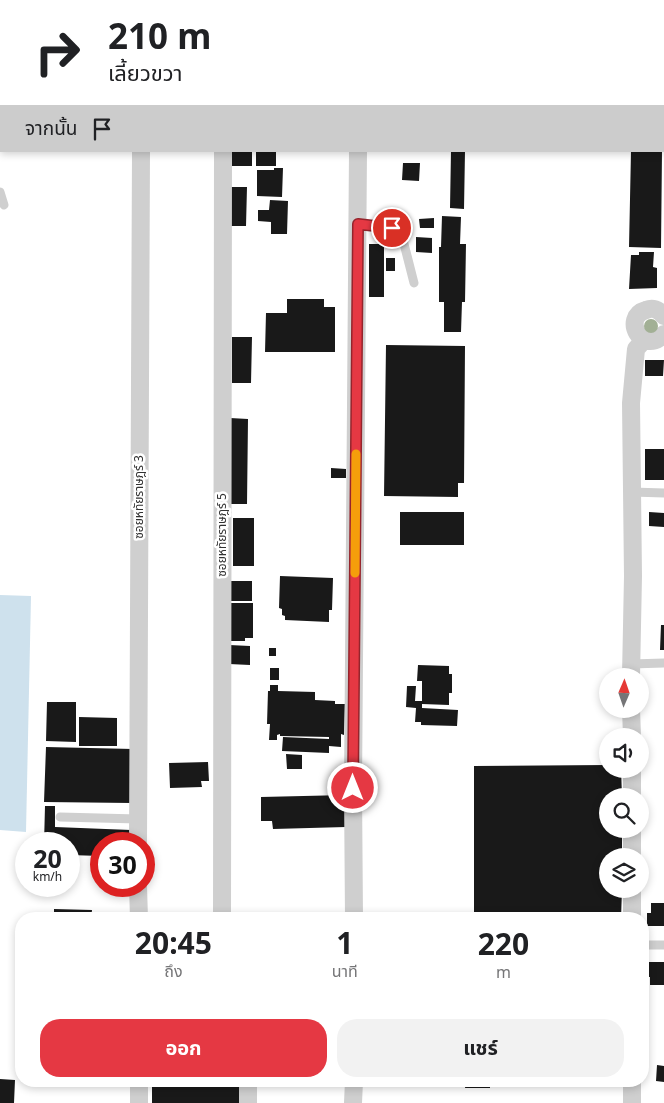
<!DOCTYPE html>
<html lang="th">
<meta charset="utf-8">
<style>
:root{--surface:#fff;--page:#f2f2f2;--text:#202124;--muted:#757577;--accent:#e53843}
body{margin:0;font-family:"Noto Sans","Noto Sans Thai",sans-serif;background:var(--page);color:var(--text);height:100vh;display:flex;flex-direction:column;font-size:19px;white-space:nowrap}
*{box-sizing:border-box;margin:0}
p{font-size:16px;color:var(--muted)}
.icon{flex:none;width:28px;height:28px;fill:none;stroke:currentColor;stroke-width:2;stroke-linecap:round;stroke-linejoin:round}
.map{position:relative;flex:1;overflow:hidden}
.side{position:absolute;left:15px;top:912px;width:634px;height:175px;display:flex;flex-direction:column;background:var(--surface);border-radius:20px;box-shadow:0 2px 8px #0003}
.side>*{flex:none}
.hud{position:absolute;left:0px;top:0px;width:665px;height:152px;box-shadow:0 2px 8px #0003;background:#fff;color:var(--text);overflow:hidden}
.needle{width:32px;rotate:2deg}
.buttons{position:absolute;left:599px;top:668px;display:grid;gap:10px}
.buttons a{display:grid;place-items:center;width:50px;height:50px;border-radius:50%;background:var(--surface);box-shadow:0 2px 8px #0003;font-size:25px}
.speed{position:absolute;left:15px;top:832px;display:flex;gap:10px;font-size:25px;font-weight:700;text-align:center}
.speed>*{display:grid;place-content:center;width:65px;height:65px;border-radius:50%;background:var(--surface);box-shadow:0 2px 8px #0003;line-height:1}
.speed small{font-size:12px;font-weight:400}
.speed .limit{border:8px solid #d22;background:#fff;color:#111}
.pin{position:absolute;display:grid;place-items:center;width:42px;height:42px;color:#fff;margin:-21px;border:2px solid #fff;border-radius:50%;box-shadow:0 1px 5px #0007}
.me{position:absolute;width:55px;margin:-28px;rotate:0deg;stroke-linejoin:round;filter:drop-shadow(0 0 4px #0008)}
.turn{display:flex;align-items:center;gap:18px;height:105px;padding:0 25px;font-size:22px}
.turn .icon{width:65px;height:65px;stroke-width:2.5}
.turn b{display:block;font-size:35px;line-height:42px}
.then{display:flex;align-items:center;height:48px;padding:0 25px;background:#0003;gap:10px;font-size:19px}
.eta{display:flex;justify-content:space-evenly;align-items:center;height:85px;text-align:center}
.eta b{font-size:30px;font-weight:700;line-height:35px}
.action{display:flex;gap:10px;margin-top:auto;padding:10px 25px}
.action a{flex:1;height:58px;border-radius:20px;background:var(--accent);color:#fff;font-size:20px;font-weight:700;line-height:58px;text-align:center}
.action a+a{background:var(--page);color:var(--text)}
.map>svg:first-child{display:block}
</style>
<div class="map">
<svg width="664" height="1103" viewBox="0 0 664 1103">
<rect width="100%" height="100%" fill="#fff"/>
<path fill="#cee1ed" d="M0,595L31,596L26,832L0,830Z"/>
<path fill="#191919" d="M232,151H252V166H232Z
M256,151H276V166H256Z
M451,151H465L464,209L450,208Z
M631,151H662L661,248L629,247Z
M403,163H420L419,181L402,180Z
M274,168H283L282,197L257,196V170H274Z
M228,187H247L246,226H227Z
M270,200L288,201L287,234H271V222L258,221V210H269Z
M442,216L461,217L460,244H466L465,302H462L461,332H444V302H439V247H441Z
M434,218V228H420L419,219Z
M416,237L432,238V253L416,252Z
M369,244H384V297H369Z
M639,252H654L653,267L657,268V288L629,289L631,255H639Z
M386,258H395V271H386Z
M287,299H324V307H335V352H265L266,313H287Z
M232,337H252L251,383H232Z
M386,345L465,346L464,483H458V497L384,496Z
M645,360H664L663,376H645Z
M230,418L248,419L247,504H229Z
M645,449H664V480H645Z
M331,468L346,469V478H331Z
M400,512H464V545H400Z
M649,512L664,513V527L649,526Z
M233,518H254V566H233Z
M280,576L333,578L332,610H329V622L285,620V616L282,615V609L279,608Z
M231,581H252V601H231Z
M229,603H253V638H245V641H229Z
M661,625H664V650H660Z
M229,645L250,646V665L229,664Z
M269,648H276V656H269Z
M418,665L449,666V674H452V693H449V705L422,704V708L458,710L457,726L421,725V722H415L416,708L406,707L407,686H416L415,701H422V681H417Z
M270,668H279V680H270Z
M270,685H278V691L315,692V700L335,701V704H345L344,735L341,734V747L329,746V753L282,751L283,737L329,739V737L280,736V734L277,735V740H269L270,724H267L268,691H270Z
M47,702H76V742L46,741Z
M79,717L117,718V746H79Z
M46,747L133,749L132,803L44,802Z
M286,754L302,755V769H287Z
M208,762L209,781H201L202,787L170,788L169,763Z
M608,765V769H621L622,796H608V829H622V856H608V889H622L621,919H474V766Z
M346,795V827L273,829L272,821H261V797Z
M45,806H55V827L131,830V844H101V856L69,855V844H44Z
M651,903H664V926H647V913H651Z
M54,909L92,910L91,919H54Z
M647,962H664V985H650V977H647Z
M657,1065L664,1066V1082L656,1081Z
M0,1079L15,1080L14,1103H0Z
M152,1081H243V1103H152Z
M466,1081H490V1088H465Z
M500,1081H618V1083H603V1085H500Z"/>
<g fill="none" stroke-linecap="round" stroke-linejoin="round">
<path stroke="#cfcfcf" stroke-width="9" d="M0,192L4,205
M358,224L392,228L401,232L414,283
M632,492L664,493
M631,664L664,663
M60,817L138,819
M642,945H664"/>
<path stroke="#cfcfcf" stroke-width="18" d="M142,1V0
M223,1V0
M358,1V0
M664,316C659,310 654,307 646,310C621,317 642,357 664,334
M631,676L633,576L631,403L636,349L644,340
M631,709L632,736
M632,769V796
M632,829V856
M138,844L141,151
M138,886L139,919
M632,889V919
M222,919L223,151
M354,919L353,788L358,151
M139,1081V1103
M248,1081V1103
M632,1081V1103
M353,1103L354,1081"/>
</g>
<circle fill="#a2b095" cx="651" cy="326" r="7"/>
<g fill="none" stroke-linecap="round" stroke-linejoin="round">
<g stroke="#95242c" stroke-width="12">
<path id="route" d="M353,788L358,224L392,228"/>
</g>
<use href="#route" stroke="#e53843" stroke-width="9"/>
<path stroke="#f59e0b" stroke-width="9" d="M355,573L356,454"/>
</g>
<g text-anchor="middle" stroke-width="5" stroke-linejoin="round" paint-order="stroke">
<g font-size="12" fill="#323232" stroke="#fff">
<text transform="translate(139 497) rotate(-90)" y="4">ซอยหทัยราษฎร์ 3</text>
<text transform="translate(222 535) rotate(-90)" y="4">ซอยหทัยราษฎร์ 5</text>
</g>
</g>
</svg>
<div class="buttons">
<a><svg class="needle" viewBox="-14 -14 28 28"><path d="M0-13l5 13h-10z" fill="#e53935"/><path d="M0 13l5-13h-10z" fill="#757577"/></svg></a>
<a><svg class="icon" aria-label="sound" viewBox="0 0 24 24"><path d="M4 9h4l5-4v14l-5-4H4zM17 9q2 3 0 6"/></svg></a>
<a><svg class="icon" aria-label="search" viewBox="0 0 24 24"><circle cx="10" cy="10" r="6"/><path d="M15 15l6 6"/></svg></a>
<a><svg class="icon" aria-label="layers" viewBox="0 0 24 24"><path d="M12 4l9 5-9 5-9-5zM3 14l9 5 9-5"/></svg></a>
</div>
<div class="speed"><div>20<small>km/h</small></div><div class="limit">30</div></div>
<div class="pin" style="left:392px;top:228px;background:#d93025"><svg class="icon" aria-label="arrive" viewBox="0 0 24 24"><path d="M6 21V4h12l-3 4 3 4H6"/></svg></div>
<svg class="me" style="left:353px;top:788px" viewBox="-20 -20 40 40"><circle r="17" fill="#e53843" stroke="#fff" stroke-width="3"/><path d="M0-11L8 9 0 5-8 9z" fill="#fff"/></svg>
<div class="hud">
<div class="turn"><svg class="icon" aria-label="right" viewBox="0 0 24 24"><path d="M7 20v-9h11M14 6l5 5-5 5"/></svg><div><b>210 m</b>เลี้ยวขวา</div></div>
<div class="then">จากนั้น<svg class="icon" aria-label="arrive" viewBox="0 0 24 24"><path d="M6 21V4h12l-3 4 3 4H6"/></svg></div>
</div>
<section class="side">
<div class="eta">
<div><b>20:45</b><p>ถึง</p></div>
<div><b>1</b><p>นาที</p></div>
<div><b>220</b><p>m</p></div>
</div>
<div class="action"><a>ออก</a><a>แชร์</a></div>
</section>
</div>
